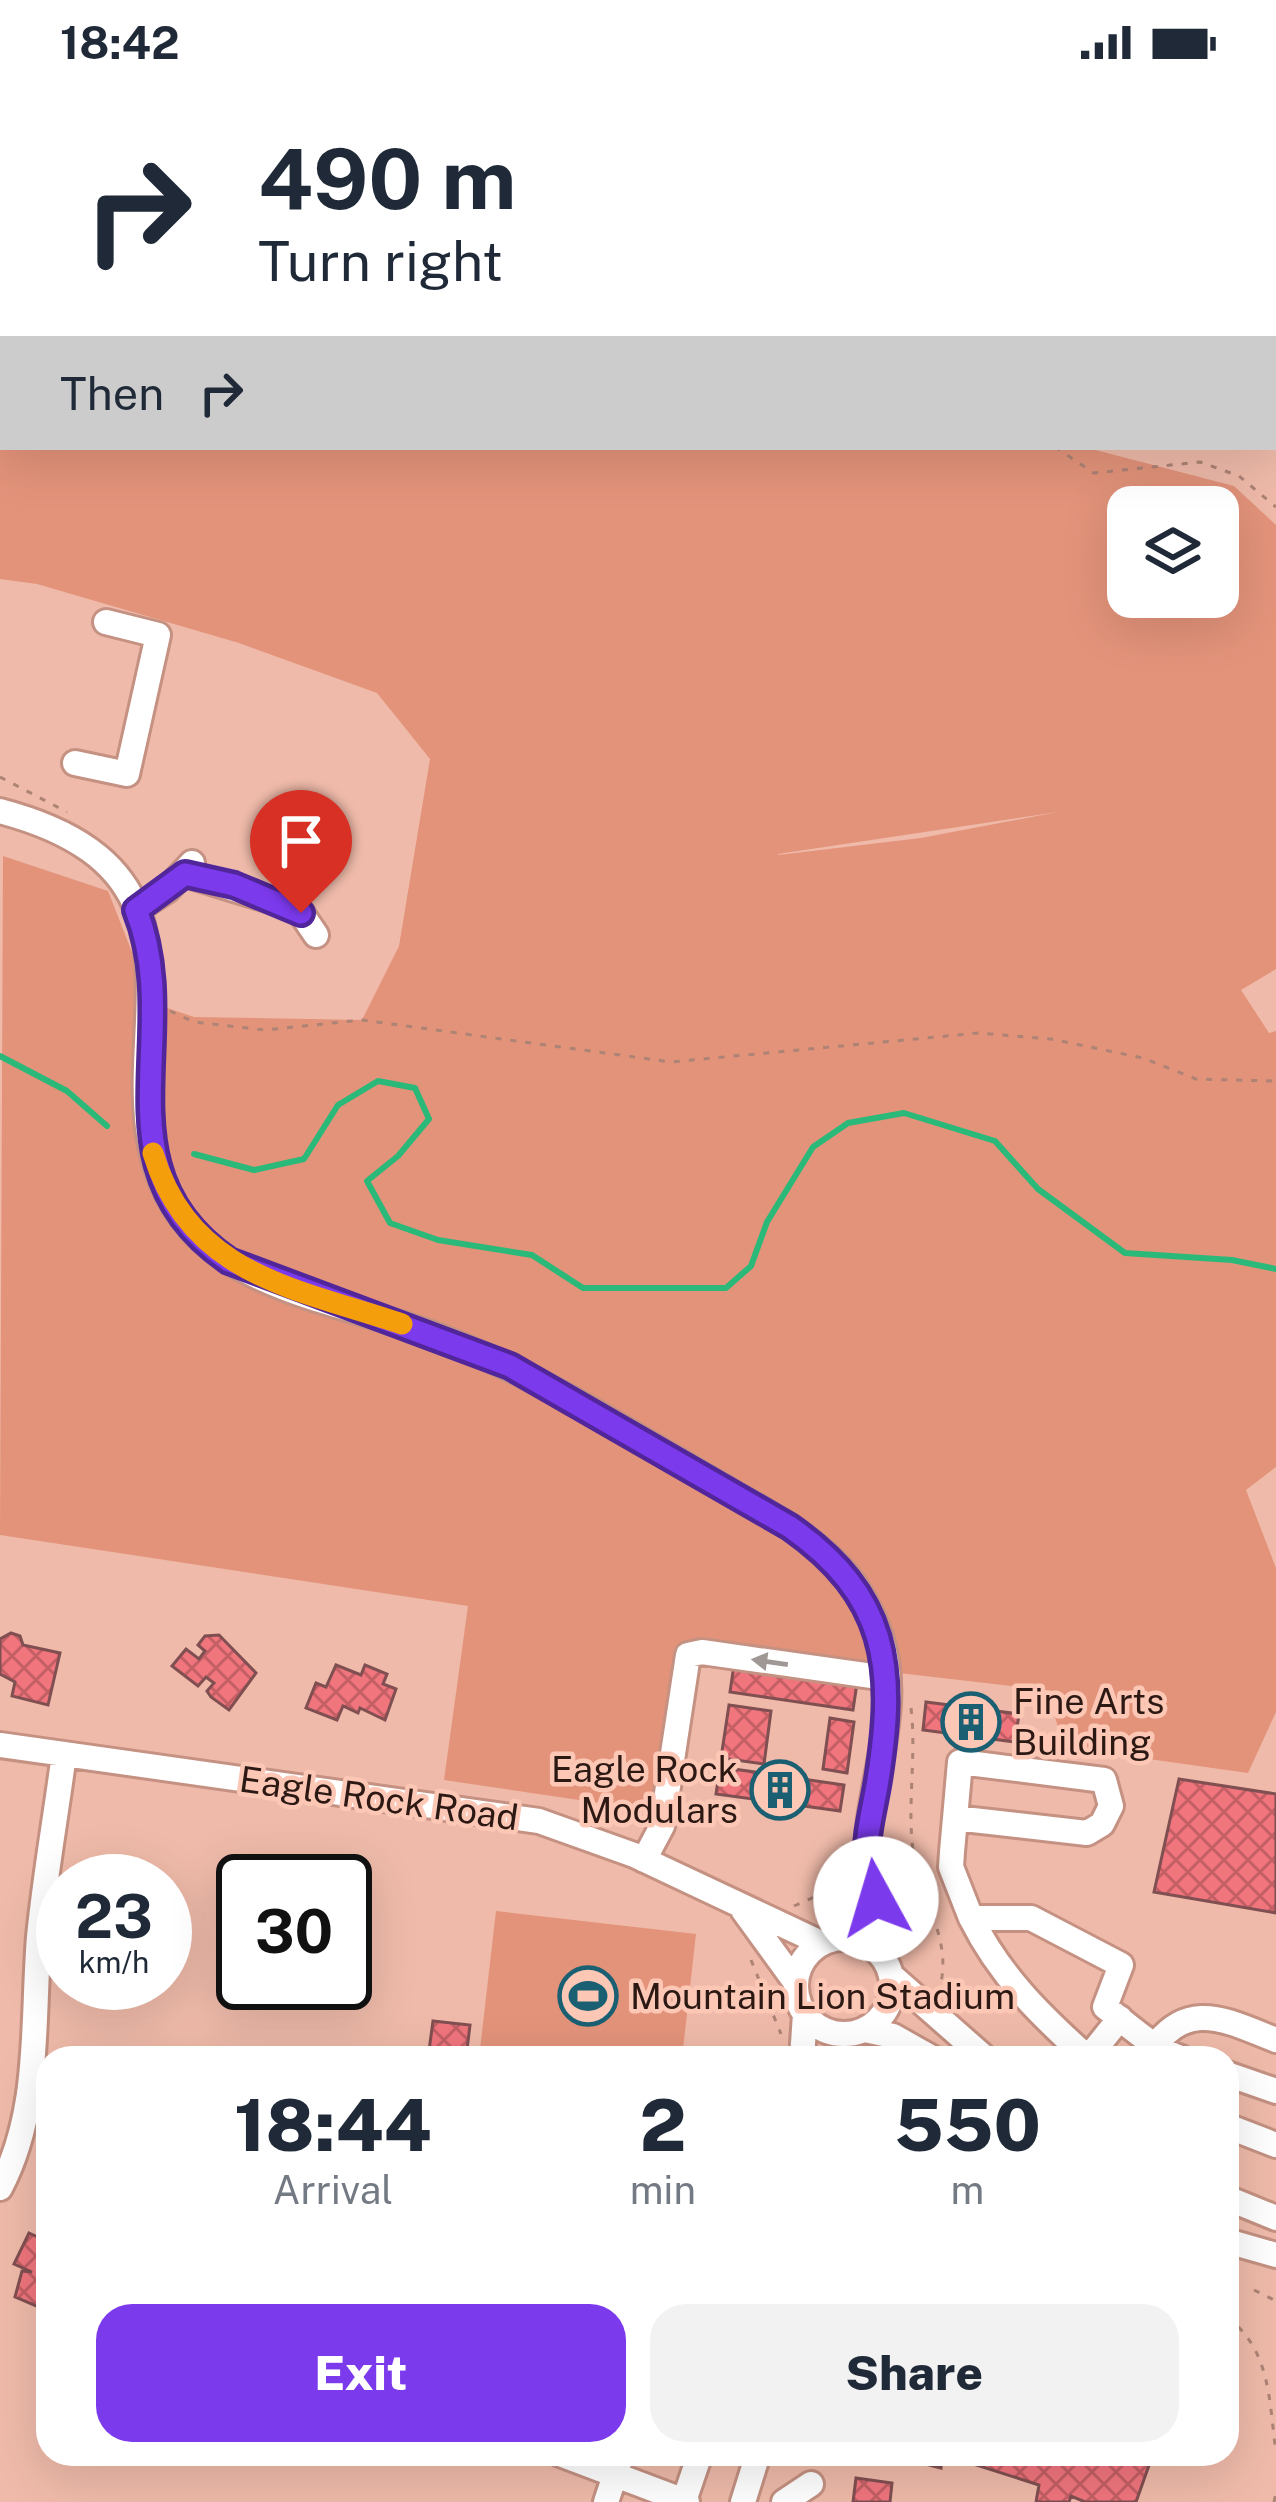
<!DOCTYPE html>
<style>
:root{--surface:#fff;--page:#f2f2f3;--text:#1f2937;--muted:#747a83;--accent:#7c3aed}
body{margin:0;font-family:"Public Sans",sans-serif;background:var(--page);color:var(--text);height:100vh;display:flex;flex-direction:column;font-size:45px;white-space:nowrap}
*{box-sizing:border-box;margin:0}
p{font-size:39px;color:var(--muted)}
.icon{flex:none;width:66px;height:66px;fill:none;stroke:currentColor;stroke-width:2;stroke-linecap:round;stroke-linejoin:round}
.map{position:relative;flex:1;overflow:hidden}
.sheet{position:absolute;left:36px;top:1962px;width:1203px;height:420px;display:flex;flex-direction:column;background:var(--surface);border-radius:36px;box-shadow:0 12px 48px #0002}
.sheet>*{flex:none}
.guide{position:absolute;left:0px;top:0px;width:1278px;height:366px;box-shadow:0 12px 48px #0002;background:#fff;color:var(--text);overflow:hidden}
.controls{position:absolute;left:1107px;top:402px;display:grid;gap:24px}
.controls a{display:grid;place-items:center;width:132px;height:132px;border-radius:24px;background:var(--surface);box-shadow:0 12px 48px #0002;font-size:60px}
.speed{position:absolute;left:36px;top:1770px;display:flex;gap:24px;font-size:60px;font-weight:700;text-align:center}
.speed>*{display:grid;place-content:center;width:156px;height:156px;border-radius:50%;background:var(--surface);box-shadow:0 12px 48px #0002;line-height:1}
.speed small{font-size:30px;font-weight:400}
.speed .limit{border:6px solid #111;border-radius:18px;background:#fff;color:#111}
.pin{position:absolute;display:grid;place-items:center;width:102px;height:102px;color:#fff;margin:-123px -51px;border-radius:50% 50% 50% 0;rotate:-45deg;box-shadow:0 0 12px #0007}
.pin .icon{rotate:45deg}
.me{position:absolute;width:132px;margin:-66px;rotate:354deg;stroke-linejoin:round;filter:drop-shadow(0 0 9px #0008)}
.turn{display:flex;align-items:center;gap:42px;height:252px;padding:0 60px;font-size:54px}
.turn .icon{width:156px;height:156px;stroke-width:2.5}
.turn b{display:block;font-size:84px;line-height:102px}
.then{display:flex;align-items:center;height:114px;padding:0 60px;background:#0003;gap:24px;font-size:45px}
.eta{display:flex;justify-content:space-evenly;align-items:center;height:204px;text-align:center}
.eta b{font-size:72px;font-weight:800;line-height:84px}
.primary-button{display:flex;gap:24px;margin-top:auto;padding:24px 60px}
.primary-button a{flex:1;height:138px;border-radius:36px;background:var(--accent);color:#fff;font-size:48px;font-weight:800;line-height:138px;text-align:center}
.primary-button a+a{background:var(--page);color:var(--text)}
.status{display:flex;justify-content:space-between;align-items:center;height:84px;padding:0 60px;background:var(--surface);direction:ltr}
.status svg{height:33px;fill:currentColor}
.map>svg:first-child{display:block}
</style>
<div class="status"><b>18:42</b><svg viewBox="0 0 49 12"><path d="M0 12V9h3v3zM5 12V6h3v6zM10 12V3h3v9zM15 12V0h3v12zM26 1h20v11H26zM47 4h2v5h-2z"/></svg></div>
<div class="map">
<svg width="1276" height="2418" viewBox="0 0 1276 2418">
<defs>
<pattern id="building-cross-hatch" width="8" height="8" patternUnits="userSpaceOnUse" patternTransform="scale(3)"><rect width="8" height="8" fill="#f0757d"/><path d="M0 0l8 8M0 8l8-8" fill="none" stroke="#c35f65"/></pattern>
</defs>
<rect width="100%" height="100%" fill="#efbaa9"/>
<path fill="#e3937a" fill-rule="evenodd" d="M0,319L3,363H1084L1234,402L1276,441V885L1241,906L1269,949L1276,947V1383L1246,1406L1276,1484V1628L1248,1689L1064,1663L1047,1606L699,1566L667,1729L444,1696L468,1522L0,1451L3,772L108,807L152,919L194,933L362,936L399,862L430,675L377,609L239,559L37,500L0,495ZM1128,423H1218V513H1128ZM1058,728L921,754L778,771V770Z
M496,1827L696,1850L682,1974H479Z"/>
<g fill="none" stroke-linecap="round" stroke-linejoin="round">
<path stroke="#2bb979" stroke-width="6" d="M0,972L67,1007L107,1042
M194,1070L254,1086L304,1075L338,1021L378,997L415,1004L429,1035L398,1072L367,1097L390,1139L438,1156L532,1171L583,1204H726L751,1182L767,1138L813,1063L848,1039L904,1029L995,1057L1038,1105L1125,1169L1232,1176L1276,1185"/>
</g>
<path fill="url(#building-cross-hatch)" stroke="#804f51" stroke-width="3" d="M1105,0H1249L1247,3Z
M11,1549L20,1552L23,1561L60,1569L48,1621L12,1612L15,1598L0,1590V1555Z
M219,1551L256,1589L229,1626L211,1613L207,1607L214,1599L206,1593L198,1602L172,1582L186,1565L199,1575L205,1567L198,1561L205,1552Z
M336,1581L361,1591L365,1581L387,1590L383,1600L396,1605L385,1636L360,1624L358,1629L343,1622L337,1636L306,1624L316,1599L326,1603Z
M734,1581L857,1599L853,1626L730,1608Z
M926,1618L1019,1630L1015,1658L923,1646Z
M729,1621L771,1627L764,1680L721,1674Z
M830,1634L854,1638L847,1689L823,1685Z
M720,1683L844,1701L840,1727L716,1710Z
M1179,1695L1276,1710V1829L1154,1808Z
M113,1783L135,1792L150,1785L155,1797H107Z
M171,1812L178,1829L170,1832V1846L165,1849V1815Z
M433,1937L470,1941L466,1974H428Z
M29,2149L48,2158V2227L15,2213L22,2187L32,2188L14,2180Z
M887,2370H1153L1136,2418H1085L1071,2412L1069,2418H1036L1039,2401L942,2370L941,2384Z
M856,2394L892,2399L890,2418H853Z"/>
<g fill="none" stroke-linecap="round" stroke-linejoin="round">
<g stroke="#c49182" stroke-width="30">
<path id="minor" d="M684,0L686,3
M582,3V0
M75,679L127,690L158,551L106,538
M0,727C258,795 79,990 181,1132C233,1205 342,1219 422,1247C523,1283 612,1338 703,1392C747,1418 795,1441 832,1476C854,1496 870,1524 880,1552C905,1626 866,1703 867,1777C868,1787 873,1794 875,1803C880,1822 877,1846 878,1866
M185,790L286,821L301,829L316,851
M136,826L167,806L192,779
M0,1661L539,1737L634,1771L821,1859
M955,1734L1087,1749L1102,1740L1111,1722L1104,1696L960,1678L952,1768L951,1783L971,1834
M644,1776L662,1742L688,1571L702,1568L886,1594
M743,1826L796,1899
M796 1902a48 48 0 1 1 96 0a48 48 0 1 1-96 0Z
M835,1854L852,1800L867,1781
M893,1893L985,1974
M1120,1934L1088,1974C1040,1931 1000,1892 971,1834H1031L1121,1881L1105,1923C1130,1942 1152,1964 1181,1974
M865,1946L893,1952L932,1974
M1148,1972C1185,1912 1225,1936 1276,1956
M802,1974L805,1930
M1227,1990L1276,2007
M1227,2042L1276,2061
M0,2104C41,2026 32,1939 39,1853C45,1792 56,1731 64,1670
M1227,2114L1276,2134
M1227,2157L1276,2171
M560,2370L687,2418
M684,2417L700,2370
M606,2418L622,2370
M743,2418L758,2370
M784,2418L811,2400"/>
</g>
<g stroke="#884e71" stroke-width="36">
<path id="major" d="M48,0L70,3
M0,40H3
M1275,162H1276
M1275,214H1276"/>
</g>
<path stroke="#ad8376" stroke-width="3" stroke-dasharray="6 9" stroke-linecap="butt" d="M294,0L316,3
M0,76H3
M1275,129H1276
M0,203L3,201
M1275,260H1276
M1055,363L1094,389L1200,378L1239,392L1276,423
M0,693L67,728
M170,927L194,938L265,946L362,936L671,978L979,949L1051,955L1143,974L1196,995L1276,997
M911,1624C917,1673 906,1725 914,1773C921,1819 954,1855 939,1907
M902,1821L934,1827
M794,1822L828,1807
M751,1876L781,1950
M941,1905L964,1918L963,1924
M1254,2206L1276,2217
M1227,2233C1271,2266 1269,2317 1276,2369
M1274,2418L1276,2409"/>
<use href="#minor" stroke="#fff" stroke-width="24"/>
<use href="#major" stroke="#d5a6c8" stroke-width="30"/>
</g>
<defs><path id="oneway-solid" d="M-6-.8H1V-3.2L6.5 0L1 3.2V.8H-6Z" transform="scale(3)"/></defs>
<use fill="#a09895" href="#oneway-solid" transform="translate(770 1578) rotate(-172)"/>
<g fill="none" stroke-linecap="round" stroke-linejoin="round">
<g stroke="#51269a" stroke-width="30">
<path id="route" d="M301,829L234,801L185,790L136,826C186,949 93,1084 229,1177L510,1282L790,1443C888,1512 896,1583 878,1696C874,1722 865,1752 867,1779C868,1791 876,1802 876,1815"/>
</g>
<use href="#route" stroke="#7c3aed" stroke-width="21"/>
<path stroke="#f59e0b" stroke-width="21" d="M153,1069C190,1192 296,1204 402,1240"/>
</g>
<defs>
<g id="building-ring" transform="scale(3)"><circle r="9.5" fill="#fdc7b6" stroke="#1a6072" stroke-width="1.5"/><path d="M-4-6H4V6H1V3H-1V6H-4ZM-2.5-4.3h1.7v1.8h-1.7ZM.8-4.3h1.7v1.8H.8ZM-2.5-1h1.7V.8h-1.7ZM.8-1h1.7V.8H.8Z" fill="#1a6072"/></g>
<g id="stadium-ring" transform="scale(3)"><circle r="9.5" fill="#fdc7b6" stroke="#1a6072" stroke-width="1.5"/><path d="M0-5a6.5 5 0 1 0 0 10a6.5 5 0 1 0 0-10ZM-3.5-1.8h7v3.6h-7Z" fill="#1a6072"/></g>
</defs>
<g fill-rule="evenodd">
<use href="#building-ring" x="971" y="1638"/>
<use href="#building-ring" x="780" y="1706"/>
<use href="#stadium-ring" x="588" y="1912"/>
</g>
<g text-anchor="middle" stroke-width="9" stroke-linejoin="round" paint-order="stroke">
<g font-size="36" fill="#2c1913" stroke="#fdc7b6" text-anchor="start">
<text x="1013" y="1630">Fine Arts<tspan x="1013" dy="41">Building</tspan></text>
<text x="738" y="1698" text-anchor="end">Eagle Rock<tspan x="738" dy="41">Modulars</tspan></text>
<text x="630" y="1925">Mountain Lion Stadium</text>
</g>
<g font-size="36" fill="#2c1913" stroke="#fdc7b6">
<text transform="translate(379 1714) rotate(8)" y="13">Eagle Rock Road</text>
</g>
</g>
</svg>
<div class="controls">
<a><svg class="icon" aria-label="layers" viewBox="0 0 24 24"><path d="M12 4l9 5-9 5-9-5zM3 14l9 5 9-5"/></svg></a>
</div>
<div class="speed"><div>23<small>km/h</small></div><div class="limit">30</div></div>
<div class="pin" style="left:301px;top:829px;background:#d93025"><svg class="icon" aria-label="arrive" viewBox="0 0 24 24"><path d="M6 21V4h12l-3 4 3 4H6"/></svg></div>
<svg class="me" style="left:876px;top:1815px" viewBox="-20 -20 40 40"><circle r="19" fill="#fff"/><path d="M0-13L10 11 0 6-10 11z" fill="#7c3aed"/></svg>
<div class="guide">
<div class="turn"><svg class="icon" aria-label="right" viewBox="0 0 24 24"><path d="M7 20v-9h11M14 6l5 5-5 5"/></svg><div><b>490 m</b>Turn right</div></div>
<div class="then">Then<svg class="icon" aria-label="right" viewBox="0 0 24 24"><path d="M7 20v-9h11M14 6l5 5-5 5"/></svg></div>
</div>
<section class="sheet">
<div class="eta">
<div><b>18:44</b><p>Arrival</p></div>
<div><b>2</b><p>min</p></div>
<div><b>550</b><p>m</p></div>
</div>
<div class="primary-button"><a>Exit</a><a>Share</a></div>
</section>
</div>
